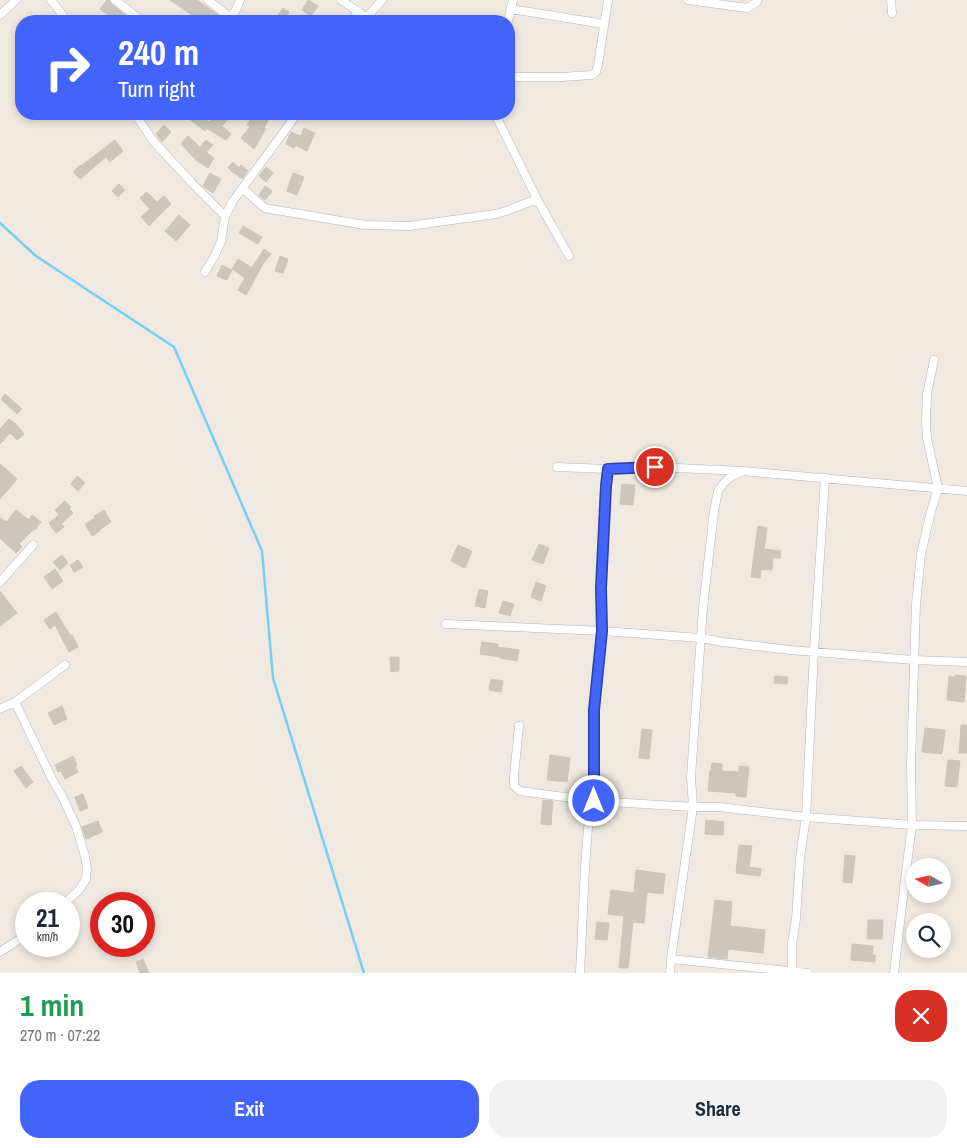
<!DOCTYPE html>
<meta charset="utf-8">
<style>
:root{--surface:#fff;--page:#f2f2f3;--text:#1f2937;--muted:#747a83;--accent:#4264fb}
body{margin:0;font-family:"Archivo Narrow",sans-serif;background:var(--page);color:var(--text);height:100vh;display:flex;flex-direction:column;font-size:19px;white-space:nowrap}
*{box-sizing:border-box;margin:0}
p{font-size:16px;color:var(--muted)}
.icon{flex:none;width:28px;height:28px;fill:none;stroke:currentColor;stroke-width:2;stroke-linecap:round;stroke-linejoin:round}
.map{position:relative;height:973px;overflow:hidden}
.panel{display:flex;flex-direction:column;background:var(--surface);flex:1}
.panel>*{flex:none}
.hud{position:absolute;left:15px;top:15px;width:500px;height:105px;border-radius:20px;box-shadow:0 2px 8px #0003;background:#4264fb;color:#fff;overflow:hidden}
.needle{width:32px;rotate:279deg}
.buttons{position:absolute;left:906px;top:858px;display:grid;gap:10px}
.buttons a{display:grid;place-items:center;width:45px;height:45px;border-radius:50%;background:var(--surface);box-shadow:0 2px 8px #0003;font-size:25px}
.speed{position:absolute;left:15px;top:892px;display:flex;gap:10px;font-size:25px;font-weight:700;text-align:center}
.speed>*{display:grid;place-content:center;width:65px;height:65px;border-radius:50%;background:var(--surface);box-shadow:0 2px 8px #0003;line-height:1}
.speed small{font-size:12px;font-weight:400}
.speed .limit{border:8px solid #d22;background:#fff;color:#111}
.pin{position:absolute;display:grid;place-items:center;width:42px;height:42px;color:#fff;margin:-21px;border:2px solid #fff;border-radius:50%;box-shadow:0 1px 5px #0007}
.me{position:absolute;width:55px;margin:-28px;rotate:0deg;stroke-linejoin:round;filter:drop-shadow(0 0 4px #0008)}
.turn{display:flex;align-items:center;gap:18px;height:105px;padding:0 20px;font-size:22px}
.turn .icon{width:65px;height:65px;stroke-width:2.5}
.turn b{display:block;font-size:35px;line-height:42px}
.round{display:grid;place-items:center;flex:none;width:52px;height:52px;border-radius:20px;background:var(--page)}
.head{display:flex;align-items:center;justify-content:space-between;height:85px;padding:0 20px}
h1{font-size:30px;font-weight:700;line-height:38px;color:#1e9e55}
.button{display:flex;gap:10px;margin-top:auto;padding:10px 20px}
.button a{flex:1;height:58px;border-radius:20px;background:var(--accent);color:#fff;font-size:20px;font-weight:700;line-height:58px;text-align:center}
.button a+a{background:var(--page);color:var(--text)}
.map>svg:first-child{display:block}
</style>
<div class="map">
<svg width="967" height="973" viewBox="0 0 967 973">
<rect width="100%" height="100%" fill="#efe9e1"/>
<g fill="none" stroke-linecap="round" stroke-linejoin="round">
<path stroke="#75cff0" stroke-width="2.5" d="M0,223L36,256L174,347L262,551L273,678L364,973"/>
</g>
<path fill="#cbc7bf" stroke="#cbc5ba" d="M107,0H109L112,4L133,21H116L100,9Z
M170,0H197L214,12L224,19L223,21H192L195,17Z
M308,0L318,6L311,16L302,10Z
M283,8L289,12L284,21H274Z
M183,114H198L209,122L217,114H232L222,126L231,134L226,140L206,128L205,131Z
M243,114H271L264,128L266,129L254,149L241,138L250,127L247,125L250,120Z
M164,125L171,132L162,142L156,134Z
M304,128L315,133L307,151L297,146L299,141L294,148L286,144L291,132L301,136Z
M188,136L200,147L206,140L213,145L206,152L214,158L208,168L196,160L181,144Z
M115,140L123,151L110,162L106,157L80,179L73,172L80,165L81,166Z
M233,162L239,168L241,165L248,171L242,179L233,172V173L228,167Z
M266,167L273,173L266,182L259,176Z
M210,173L221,179L213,193L203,186Z
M293,173L304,177L297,195L287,191Z
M119,184L125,190L118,197L112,191Z
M265,186L272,191L265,200L259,195Z
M147,192L157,202L164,196L171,204L149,226L141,217L150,209L140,198Z
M179,215L190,225L176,241L165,231Z
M243,226L262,237L258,244L239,233Z
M264,249L271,254L263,264L246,295L238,290L245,278L232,269L238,259L252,268Z
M280,256L288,259L283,273L275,271Z
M222,265L232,270L227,280L217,276Z
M5,394L22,409L17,414L1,399Z
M9,419L15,423L24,434L17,440L10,433L0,444V429Z
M0,464L17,479L0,499Z
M77,476L85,483L78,491L71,484Z
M622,484L635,485L633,505L620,504Z
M65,501L71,507L69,509L73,513L61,524L64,527L56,533L49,523L59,515L55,510Z
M16,510L29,520L32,515L41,522L35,530L34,529L19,544L22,547L16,553L0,538V518L7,522Z
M104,510L111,522L99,530L100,531L92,536L85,524L95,518L94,516Z
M758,526L767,528L764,549L781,551L780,558H773L772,570L761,569L760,578L751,577Z
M539,544L549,548L543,564L532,560Z
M458,545L472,551L465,568L451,561Z
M62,555L68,563L60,570L53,562Z
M78,560L83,567L74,572L70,565Z
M55,569L63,581L52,589L44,577Z
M536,582L546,586L541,601L531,597Z
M479,589L488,591L485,608L475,606Z
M0,591L17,613L0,626Z
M503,601L514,604L510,616L499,613Z
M56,612L70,635H72L78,647L69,652L55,625L50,629L44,620Z
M482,642L498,644V647L519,650L517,661L500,658V657L480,654Z
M390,657H399V671L391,672Z
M955,675L966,676L964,702L947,700L949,676L955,677Z
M775,676L788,677L787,684L774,683Z
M491,679L503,681L501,692L489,690Z
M62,706L67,719L54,725L48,713Z
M961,725H967V753H959Z
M925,728L945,730L942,754L922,752Z
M642,729L652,730L649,759L639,758Z
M550,755L570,758L567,782L547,780Z
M73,756L77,765L75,766L78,772L65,779L61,771L58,772L55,765Z
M948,760L960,761L957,787L945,786Z
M712,763L722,764V771L739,772V766L749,767L746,797L736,796V793L708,791L710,770H711Z
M21,766L33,782L26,788L14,771Z
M83,794L88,808L80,811L75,797Z
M543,800L553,801L551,825L541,824Z
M706,820L724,822L723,835L705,834Z
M98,821L102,832L86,839L82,827Z
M739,845L752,846L749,867L761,869L760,876L736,873Z
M845,855L855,856L852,883L843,882Z
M636,870L665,874L663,894L647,892L644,923L633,922L628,968H619L624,916L608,914L611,890L634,893Z
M715,900L732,902L730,926L765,930L763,953L728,949L727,959L708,957Z
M868,920H883L882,939H867Z
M597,922L609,923L607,940L595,939Z
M852,944L873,946L872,955H875V962L851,960Z
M143,959L149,973H140L136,962Z"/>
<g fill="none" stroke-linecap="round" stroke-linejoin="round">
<g stroke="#b4b7c1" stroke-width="9">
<path id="minor" d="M51,0L67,21
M115,0L142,21
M208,0L231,18
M341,0L372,21
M688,0L747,8L757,2V0
M891,0L892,13
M511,9L604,24
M0,15L16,0
M367,17L382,0
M229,21L237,8L240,0
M352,21L358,11
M508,21L513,0
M509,77H562L592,75L596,72L598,65L608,0
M135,114L154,142L192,183L225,216
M495,114L537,199L569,256
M242,188L265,208L270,209L365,225L409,226L496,214L509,210L537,199
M205,272L214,257L221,242L225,216L233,201L297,114
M557,467L607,469L655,467L743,471L967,491
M0,582L33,545
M446,624L602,631L701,638L723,642L790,650L914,660L967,662
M15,702L52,779L62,796L76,826L85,856L87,869L86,879L79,890L64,904
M0,709L15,702L65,665
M519,726L514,776V786L520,791L594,801L693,807H719L806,817L912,825L967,826
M0,952L26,935
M671,959L808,973
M580,973L585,867L588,828L594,801V710L602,631L601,588L606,485L607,469
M670,973L671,959L693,807L691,777L694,733L703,608L714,511L718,491L723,484L730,477L743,471
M792,973V944L796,919L800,858L806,817L814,651L825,478
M894,973L906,872L912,825L911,764L916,604L921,554L930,515L938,488L927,438L926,420L927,394L934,360"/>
</g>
<use href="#minor" stroke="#fff" stroke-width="8"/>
</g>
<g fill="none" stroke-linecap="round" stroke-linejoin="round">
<g stroke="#2b41a3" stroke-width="12">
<path id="route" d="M594,801V710L602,631L601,588L606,486L608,469L655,467"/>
</g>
<use href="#route" stroke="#4264fb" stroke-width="9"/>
</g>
</svg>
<div class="buttons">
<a><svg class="needle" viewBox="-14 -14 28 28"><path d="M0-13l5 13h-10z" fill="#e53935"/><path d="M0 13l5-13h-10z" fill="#747a83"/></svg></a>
<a><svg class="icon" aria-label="search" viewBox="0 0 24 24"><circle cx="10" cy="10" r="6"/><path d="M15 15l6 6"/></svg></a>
</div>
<div class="speed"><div>21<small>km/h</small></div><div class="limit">30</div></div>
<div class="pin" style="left:655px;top:467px;background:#d93025"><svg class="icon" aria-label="arrive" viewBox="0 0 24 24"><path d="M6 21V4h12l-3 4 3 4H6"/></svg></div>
<svg class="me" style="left:594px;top:801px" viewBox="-20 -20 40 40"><circle r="17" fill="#4264fb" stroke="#fff" stroke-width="3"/><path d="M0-11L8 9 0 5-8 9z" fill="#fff"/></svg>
<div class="hud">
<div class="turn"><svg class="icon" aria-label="right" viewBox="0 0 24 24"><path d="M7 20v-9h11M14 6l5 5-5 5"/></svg><div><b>240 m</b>Turn right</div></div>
</div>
</div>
<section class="panel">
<div class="head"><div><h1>1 min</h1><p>270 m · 07:22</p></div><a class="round" style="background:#d93025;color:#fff"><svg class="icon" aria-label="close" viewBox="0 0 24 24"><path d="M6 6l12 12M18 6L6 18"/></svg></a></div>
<div class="button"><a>Exit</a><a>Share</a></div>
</section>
